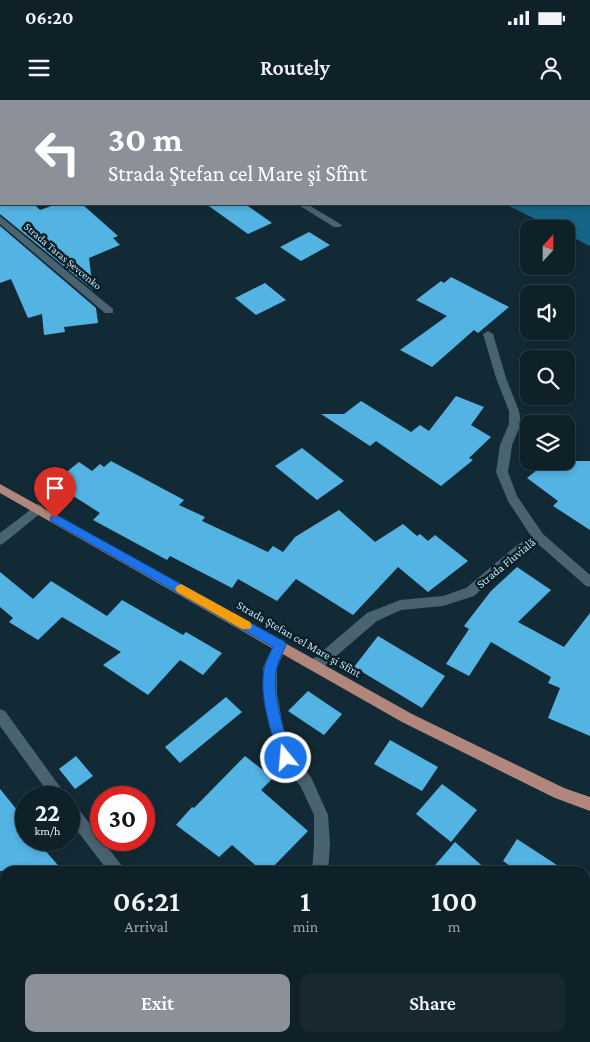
<!DOCTYPE html>
<meta charset="utf-8">
<style>
:root{--surface:#0e2028;--page:#172830;--text:#f1f3f6;--muted:#9ba3a8;--line:#2e3e45;--accent:#8c9099}
body{margin:0;font-family:"Crimson Pro",serif;background:var(--page);color:var(--text);height:100vh;display:flex;flex-direction:column;font-size:19px;white-space:nowrap}
*{box-sizing:border-box;margin:0}
p{font-size:16px;color:var(--muted)}
.icon{flex:none;width:28px;height:28px;fill:none;stroke:currentColor;stroke-width:2;stroke-linecap:round;stroke-linejoin:round}
.map{position:relative;flex:1;overflow:hidden}
.details{position:absolute;left:0px;top:766px;width:590px;height:176px;display:flex;flex-direction:column;background:var(--surface);border-radius:15px 15px 0 0;box-shadow:0 2px 8px #0003,0 0 0 1px var(--line)}
.details>*{flex:none}
.guide{position:absolute;left:0px;top:0px;width:590px;height:105px;box-shadow:0 2px 8px #0003,0 0 0 1px var(--line);background:#8c9099;color:#fff;overflow:hidden}
.needle{width:32px;rotate:21deg}
.tools{position:absolute;left:520px;top:120px;display:grid;gap:10px}
.tools a{display:grid;place-items:center;width:55px;height:55px;border-radius:10px;background:var(--surface);box-shadow:0 2px 8px #0003,0 0 0 1px var(--line);font-size:25px}
.speed{position:absolute;left:15px;top:686px;display:flex;gap:10px;font-size:25px;font-weight:700;text-align:center}
.speed>*{display:grid;place-content:center;width:65px;height:65px;border-radius:50%;background:var(--surface);box-shadow:0 2px 8px #0003,0 0 0 1px var(--line);line-height:1}
.speed small{font-size:12px;font-weight:400}
.speed .limit{border:8px solid #d22;background:#fff;color:#111}
.pin{position:absolute;display:grid;place-items:center;width:42px;height:42px;color:#fff;margin:-51px -21px;border-radius:50% 50% 50% 0;rotate:-45deg;box-shadow:0 0 5px #0007}
.pin .icon{rotate:45deg}
.me{position:absolute;width:55px;margin:-28px;rotate:343deg;stroke-linejoin:round;filter:drop-shadow(0 0 4px #0008)}
.turn{display:flex;align-items:center;gap:18px;height:105px;padding:0 25px;font-size:22px}
.turn .icon{width:65px;height:65px;stroke-width:2.5}
.turn b{display:block;font-size:35px;line-height:42px}
.eta{display:flex;justify-content:space-evenly;align-items:center;height:85px;text-align:center}
.eta b{font-size:30px;font-weight:600;line-height:35px}
.action{display:flex;gap:10px;margin-top:auto;padding:10px 25px}
.action a{flex:1;height:58px;border-radius:10px;background:var(--accent);color:#fff;font-size:20px;font-weight:600;line-height:58px;text-align:center}
.action a+a{background:var(--page);color:var(--text)}
.status{display:flex;justify-content:space-between;align-items:center;height:35px;padding:0 25px;background:var(--surface);direction:ltr}
.status svg{height:14px;fill:currentColor}
header{display:flex;justify-content:space-between;align-items:center;height:65px;padding:0 25px;background:var(--surface);font-size:22px;font-weight:600}
.map>svg:first-child{display:block}
</style>
<div class="status"><b>06:20</b><svg viewBox="0 0 49 12"><path d="M0 12V9h3v3zM5 12V6h3v6zM10 12V3h3v9zM15 12V0h3v12zM26 1h20v11H26zM47 4h2v5h-2z"/></svg></div>
<header><svg class="icon" aria-label="menu" viewBox="0 0 24 24"><path d="M4 6h16M4 12h16M4 18h16"/></svg>Routely<svg class="icon" aria-label="person" viewBox="0 0 24 24"><circle cx="12" cy="8" r="4"/><path d="M4 21q1-7 8-7t8 7"/></svg></header>
<div class="map">
<svg width="590" height="942" viewBox="0 0 590 942">
<rect width="100%" height="100%" fill="#122a35"/>
<path fill="#146587" d="M310,0H590V146L566,134V129H555L505,104H589V1Z"/>
<path fill="#53b4e3" d="M0,104H34L40,110L57,104H82L118,136L113,138L120,145L89,158L93,190L0,114Z
M206,104H245L272,123L248,134Z
M0,126L96,208L98,223L64,227L65,232L44,235L42,214L28,218L11,179L0,183Z
M309,132L330,145L301,161L280,147Z
M451,177L509,207L478,233L474,230L432,267L400,250L447,216L416,200L441,181L444,183Z
M265,183L286,200L256,215L235,198Z
M456,296L484,307L471,325L491,337L469,358L473,360L441,386L376,341L370,346L321,314H344L361,301L411,332L420,325L429,331Z
M302,348L344,381L317,400L275,366Z
M111,361L184,400L179,405L205,417L202,421L268,452L273,446L283,452L295,437L339,410L375,442L403,424L417,436L420,434L428,441L435,435L468,461L428,492L398,467L353,515L296,479L277,501L238,479L232,488L170,456L167,460L93,420L100,413L53,383L79,362L92,371L100,364L104,367Z
M548,361H590V430L553,406L558,401L527,378Z
M517,467L551,490L518,522L564,547L590,513V636L548,618L560,588L548,583L551,577L491,542L469,576L446,564L469,529L464,526L491,491Z
M0,472L33,499L51,481L107,516L122,500L183,535L186,532L222,553L203,575L180,560L148,595L103,565L121,552L62,517L38,540L9,522L13,518L0,507Z
M378,536L445,576L422,608L354,567Z
M308,591L342,614L324,635L288,611Z
M226,597L242,612L180,663L165,647Z
M390,640L438,667L422,691L374,664Z
M76,656L93,676L75,689L59,669Z
M245,656L273,678L261,690L308,731L269,771H262L232,745L219,757L176,725L192,707L194,708Z
M442,684L477,710L451,742L416,714Z
M0,689L26,721V740H36L63,771H0Z
M517,739L566,771H518L503,761Z
M455,742L488,771H430Z"/>
<g fill="none" stroke-linecap="round" stroke-linejoin="round">
<path fill="#4a6371" fill-rule="evenodd" d="M125,0H134L135,1H126Z
M1,41V47L0,48V42Z
M297,104H307L342,125L340,127H334Z
M0,116L113,209V213H105L0,124Z
M488,231L493,234L506,278L519,311L521,324L512,345L508,372L517,396L543,434L590,475V487L586,486L538,444L524,452L474,496L443,506L401,510L377,521L321,569L316,571L311,569L309,565L311,561L367,513L400,500L443,496L466,488L516,446L531,436L508,401L496,372L500,345L509,324V311L496,278L483,234Z
M38,404L42,406L44,409L42,412L4,443L0,445V433Z
M280,539L285,541L287,545L277,568V593L283,626L292,655L311,677L328,715L330,745L328,771H312L314,745V715L301,687L279,658L269,626L263,593V568L275,541Z
M0,609L5,611L68,698H52L0,626Z
M69,701L74,703L122,766L125,771H108L69,720Z
M298,938H314V942H296Z"/>
<path fill="#b1867c" fill-rule="evenodd" d="M0,384L412,614L564,688L590,697V711L555,698L402,622L0,393Z"/>
</g>
<path fill="#1a73e8" stroke="#114b97" d="M55,414L285,542L286,545C283,552 279,559 277,567C270,590 285,635 293,658L291,663L286,664L282,663L280,658C271,631 259,598 264,569C265,562 270,554 273,547L51,421L50,418Z"/>
<path fill="#f59e0b" d="M181,484L250,522L252,526L250,529H242L177,492L175,489L177,486Z"/>
<g text-anchor="middle" stroke-width="5" stroke-linejoin="round" paint-order="stroke">
<g font-size="11" fill="#d0dee5" stroke="#07202b">
<text transform="translate(63 156) rotate(40)" y="4">Strada Taras Șevcenko</text>
</g>
<g font-size="12" fill="#d0dee5" stroke="#07202b">
<text transform="translate(506 463) rotate(-39)" y="4">Strada Fluvială</text>
<text transform="translate(299 539) rotate(30)" y="4">Strada Ştefan cel Mare şi Sfînt</text>
</g>
</g>
</svg>
<div class="tools">
<a><svg class="needle" viewBox="-14 -14 28 28"><path d="M0-13l5 13h-10z" fill="#e53935"/><path d="M0 13l5-13h-10z" fill="#9ba3a8"/></svg></a>
<a><svg class="icon" aria-label="sound" viewBox="0 0 24 24"><path d="M4 9h4l5-4v14l-5-4H4zM17 9q2 3 0 6"/></svg></a>
<a><svg class="icon" aria-label="search" viewBox="0 0 24 24"><circle cx="10" cy="10" r="6"/><path d="M15 15l6 6"/></svg></a>
<a><svg class="icon" aria-label="layers" viewBox="0 0 24 24"><path d="M12 4l9 5-9 5-9-5zM3 14l9 5 9-5"/></svg></a>
</div>
<div class="speed"><div>22<small>km/h</small></div><div class="limit">30</div></div>
<div class="pin" style="left:55px;top:418px;background:#d93025"><svg class="icon" aria-label="arrive" viewBox="0 0 24 24"><path d="M6 21V4h12l-3 4 3 4H6"/></svg></div>
<svg class="me" style="left:286px;top:658px" viewBox="-20 -20 40 40"><circle r="17" fill="#1a73e8" stroke="#fff" stroke-width="3"/><path d="M0-11L8 9 0 5-8 9z" fill="#fff"/></svg>
<div class="guide">
<div class="turn"><svg class="icon" aria-label="left" viewBox="0 0 24 24"><path d="M17 20v-9H6M10 6l-5 5 5 5"/></svg><div><b>30 m</b>Strada Ştefan cel Mare şi Sfînt</div></div>
</div>
<section class="details">
<div class="eta">
<div><b>06:21</b><p>Arrival</p></div>
<div><b>1</b><p>min</p></div>
<div><b>100</b><p>m</p></div>
</div>
<div class="action"><a>Exit</a><a>Share</a></div>
</section>
</div>
